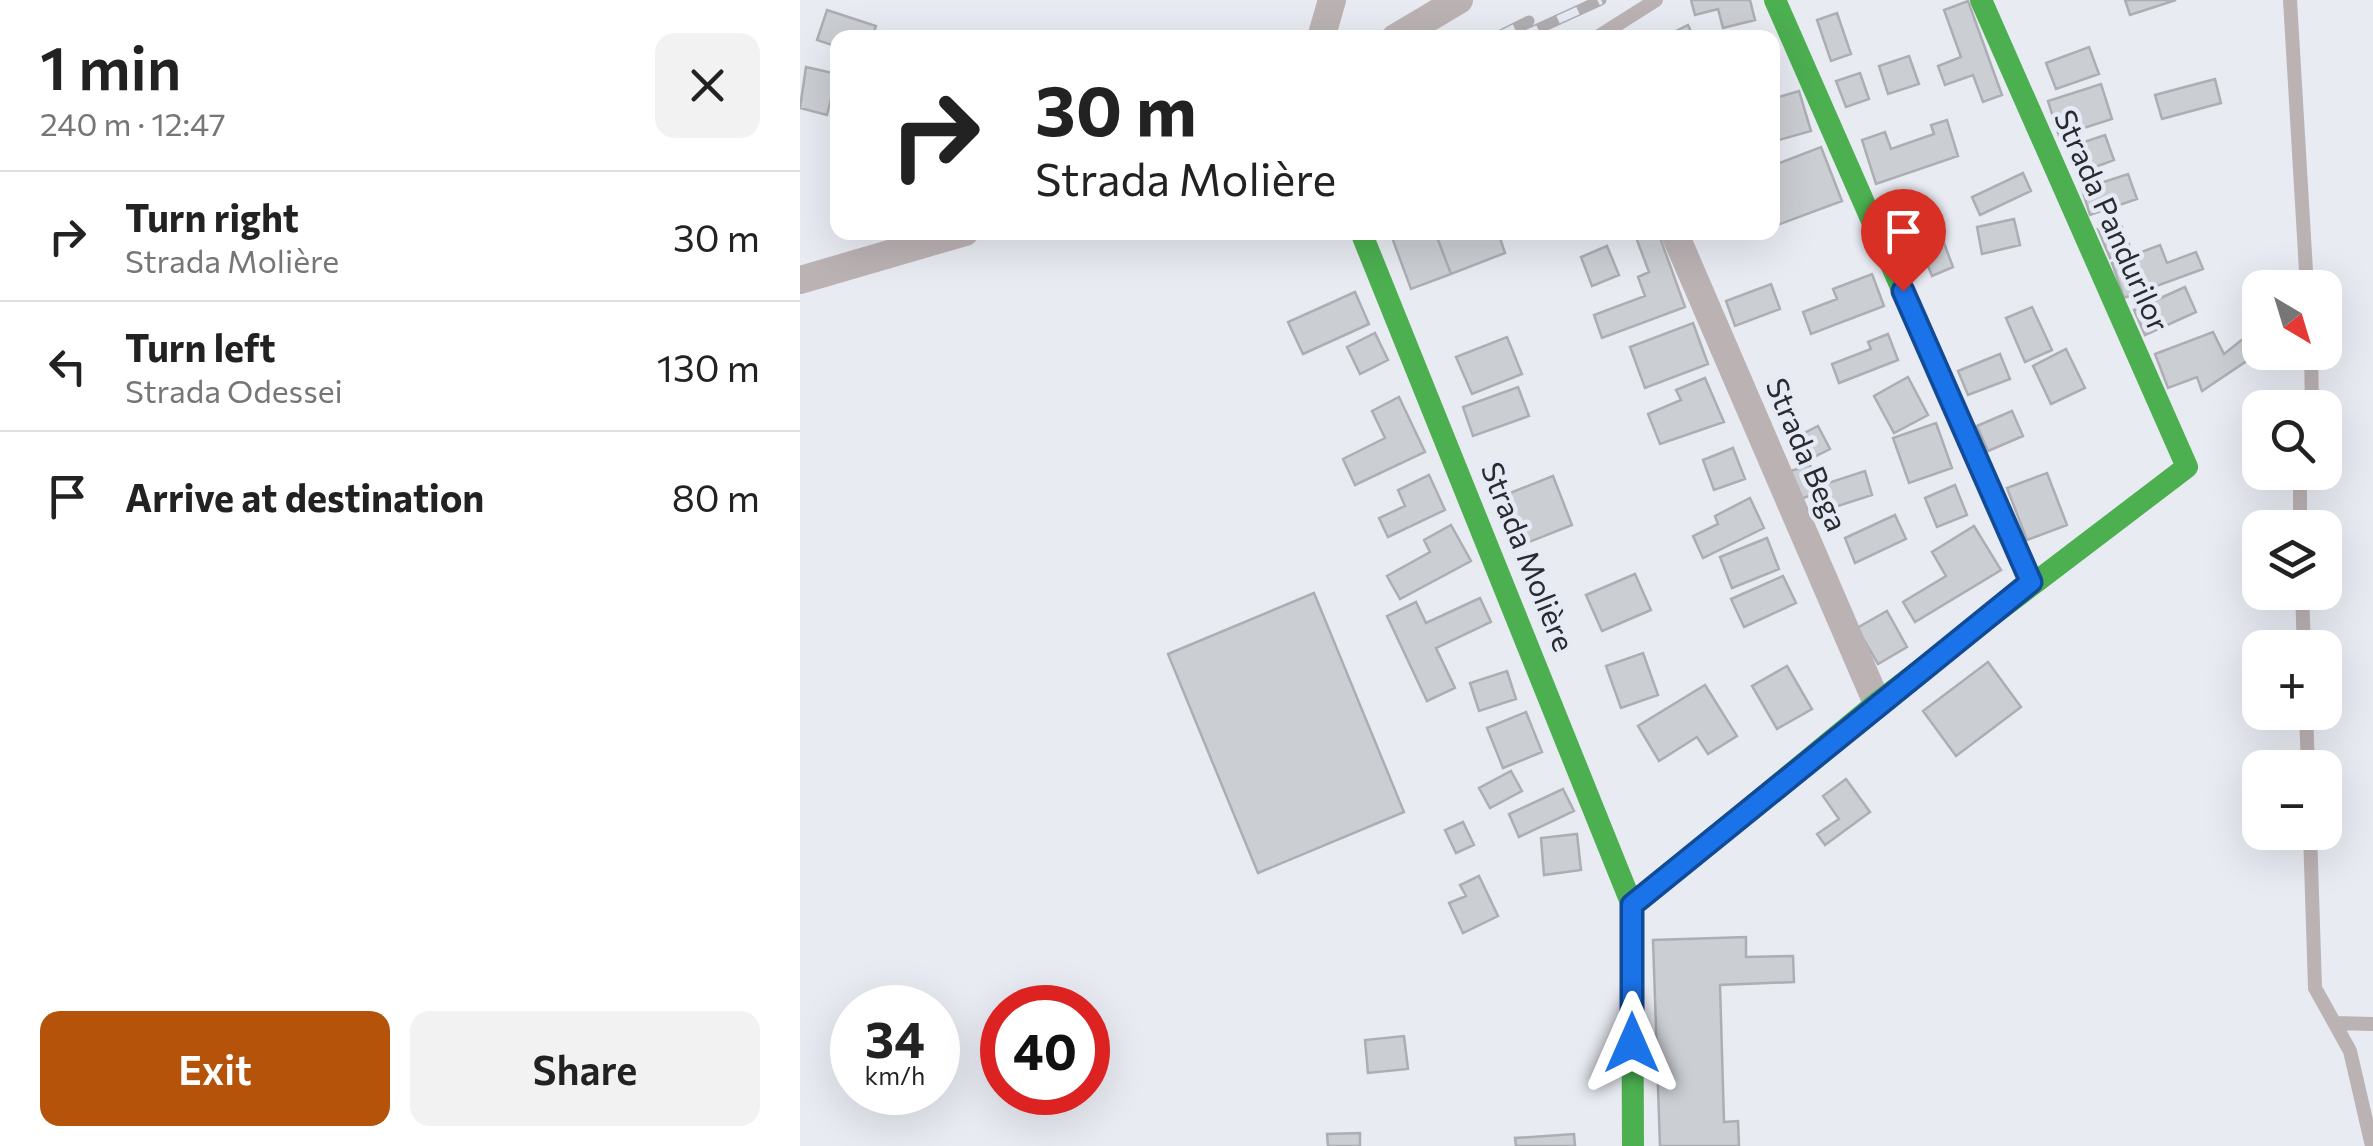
<!DOCTYPE html>
<meta charset="utf-8">
<style>
:root{--surface:#fff;--page:#f2f2f2;--text:#222;--muted:#767676;--line:#e0e0e0;--accent:#b45309}
body{margin:0;font-family:Commissioner,sans-serif;background:var(--page);color:var(--text);height:100vh;display:flex;flex-direction:column;font-size:38px;white-space:nowrap}
*{box-sizing:border-box;margin:0}
p{font-size:32px;color:var(--muted)}
.icon{flex:none;width:55px;height:55px;fill:none;stroke:currentColor;stroke-width:2;stroke-linecap:round;stroke-linejoin:round}
.map{position:relative;flex:1;overflow:hidden}
.sheet{display:flex;flex-direction:column;background:var(--surface);width:800px}
.sheet>*{flex:none}
.banner{position:absolute;left:30px;top:30px;width:950px;height:210px;border-radius:20px;box-shadow:0 10px 40px #0002;background:#fff;color:var(--text);overflow:hidden}
.needle{width:65px;rotate:142deg}
.tools{position:absolute;left:1442px;top:270px;display:grid;gap:20px}
.tools a{display:grid;place-items:center;width:100px;height:100px;border-radius:20px;background:var(--surface);box-shadow:0 10px 40px #0002;font-size:50px}
.speed{position:absolute;left:30px;top:985px;display:flex;gap:20px;font-size:50px;font-weight:700;text-align:center}
.speed>*{display:grid;place-content:center;width:130px;height:130px;border-radius:50%;background:var(--surface);box-shadow:0 10px 40px #0002;line-height:1}
.speed small{font-size:25px;font-weight:400}
.speed .limit{border:15px solid #d22;background:#fff;color:#111}
.pin{position:absolute;display:grid;place-items:center;width:85px;height:85px;color:#fff;margin:-102px -42px;border-radius:50% 50% 50% 0;rotate:-45deg;box-shadow:0 0 10px #0007}
.pin .icon{rotate:45deg}
.me{position:absolute;width:110px;margin:-55px;rotate:0deg;stroke-linejoin:round;filter:drop-shadow(0 0 8px #0008)}
.turn{display:flex;align-items:center;gap:35px;height:210px;padding:0 40px;font-size:45px}
.turn .icon{width:130px;height:130px;stroke-width:2.5}
.turn b{display:block;font-size:70px;line-height:85px}
.round{display:grid;place-items:center;flex:none;width:105px;height:105px;border-radius:20px;background:var(--page)}
.overview{display:flex;align-items:center;justify-content:space-between;height:170px;padding:0 40px}
h1{font-size:60px;font-weight:600;line-height:75px}
.action{display:flex;gap:20px;margin-top:auto;padding:20px 40px}
.action a{flex:1;height:115px;border-radius:20px;background:var(--accent);color:#fff;font-size:40px;font-weight:600;line-height:115px;text-align:center}
.action a+a{background:var(--page);color:var(--text)}
ul{padding:0;list-style:none}
li{display:flex;align-items:center;gap:30px;height:130px;padding:0 40px;border-top:2px solid var(--line)}
li div{flex:1}
li b{display:block;font-size:38px}
li em{font-style:normal}
main{display:flex;flex:1;min-height:0}
.map>svg:first-child{display:block}
</style>
<main>
<section class="sheet">
<div class="overview"><div><h1>1 min</h1><p>240 m · 12:47</p></div><a class="round"><svg class="icon" aria-label="close" viewBox="0 0 24 24"><path d="M6 6l12 12M18 6L6 18"/></svg></a></div>
<ul>
<li><svg class="icon" aria-label="right" viewBox="0 0 24 24"><path d="M7 20v-9h11M14 6l5 5-5 5"/></svg><div><b>Turn right</b><p>Strada Molière</p></div><em>30 m</em></li>
<li><svg class="icon" aria-label="left" viewBox="0 0 24 24"><path d="M17 20v-9H6M10 6l-5 5 5 5"/></svg><div><b>Turn left</b><p>Strada Odessei</p></div><em>130 m</em></li>
<li><svg class="icon" aria-label="arrive" viewBox="0 0 24 24"><path d="M6 21V4h12l-3 4 3 4H6"/></svg><div><b>Arrive at destination</b></div><em>80 m</em></li>
</ul>
<div class="action"><a>Exit</a><a>Share</a></div>
</section>
<div class="map">
<svg width="1573" height="1146" viewBox="0 0 1573 1146">
<rect width="100%" height="100%" fill="#e8ebf2"/>
<path fill="#cbced3" stroke="#acaeb3" stroke-width="2.5" d="M891,0H950L955,20L923,28L918,9L895,15Z
M1325,0H1376L1330,15Z
M1168,1L1202,95L1183,102L1173,75L1145,85L1138,66L1161,57L1144,10Z
M27,10L76,26L72,38H38V47L17,40Z
M1037,13L1051,54L1031,61L1017,20Z
M888,25L894,38H862Z
M1289,47L1299,74L1256,89L1246,63Z
M1109,56L1119,84L1088,94L1079,66Z
M6,67L37,74L27,115L0,108Z
M1060,73L1069,99L1046,107L1036,81Z
M1415,79L1421,103L1362,119L1355,95Z
M1301,84L1312,119L1259,136L1248,101Z
M999,91L1011,131L972,142V99Z
M1147,120L1158,156L1076,184L1062,140L1085,132L1091,149L1134,134L1131,125Z
M1305,135L1314,160L1285,171L1275,145Z
M1021,147L1042,201L972,227V166Z
M1223,173L1231,191L1180,215L1172,197Z
M1328,174L1337,199L1290,215L1282,189Z
M1135,219L1153,267L1132,276L1125,258L1109,264L1098,234Z
M1214,219L1220,245L1182,254L1177,227Z
M1319,220L1331,249L1310,258L1298,229Z
M590,232H635L651,274L611,289Z
M635,232H698L705,253L651,274Z
M834,232H858L885,307L802,338L794,315L845,296L838,277L849,272Z
M1360,245L1367,263L1396,252L1403,269L1324,298L1312,263Z
M807,246L819,275L792,286L781,257Z
M1072,274L1084,306L1011,334L1003,312L1037,299L1033,289Z
M971,284L980,309L935,326L926,301Z
M1385,287L1396,312L1345,335L1334,310Z
M555,292L569,324L503,354L488,322Z
M1232,307L1252,350L1225,362L1206,318Z
M893,323L908,364L845,388L830,347Z
M1413,332L1424,354L1449,334L1460,343V352L1402,391L1397,377L1368,388L1355,354Z
M575,333L588,360L560,374L547,347Z
M1088,334L1098,360L1039,383L1032,364L1071,349L1068,342Z
M707,337L722,374L672,394L656,357Z
M1266,349L1285,388L1251,404L1233,366Z
M1200,354L1210,379L1168,395L1158,371Z
M1108,377L1128,415L1094,433L1074,396Z
M905,378L924,422L860,444L848,414L881,400L876,390Z
M718,387L729,416L673,436L663,407Z
M599,397L625,452L555,485L543,459L585,438L572,411Z
M1212,411L1223,436L1188,451L1177,426Z
M1136,423L1152,468L1109,483L1093,438Z
M1018,426L1030,449L1000,464L989,441Z
M933,448L945,479L914,490L903,460Z
M1010,465L1019,493L997,500L987,472Z
M1065,471L1072,495L1032,508L1025,484Z
M1247,473L1267,525L1227,540L1207,488Z
M629,475L645,510L588,537L579,518L605,506L598,490Z
M753,476L772,525L719,546L700,497Z
M1155,485L1167,515L1137,527L1125,498Z
M950,498L964,528L903,558L893,536L918,524L915,516Z
M1095,515L1106,539L1055,563L1045,538Z
M651,525L671,561L600,599L587,576L630,552L624,540Z
M1174,526L1201,570L1115,622L1103,602L1146,576L1132,552Z
M967,538L979,569L932,588L920,557Z
M835,574L851,610L802,631L786,595Z
M983,576L996,603L944,627L931,599Z
M514,593L604,812L458,873L368,654Z
M680,598L691,622L636,648L655,688L627,701L587,616L616,602L626,623Z
M1087,611L1107,647L1078,664L1057,628Z
M843,653L858,695L821,708L806,666Z
M1188,662L1221,707L1156,756L1123,711Z
M987,666L1012,709L977,729L952,686Z
M707,671L716,699L679,711L670,683Z
M905,685L937,736L908,754L897,737L859,761L838,726Z
M726,712L742,752L703,768L687,728Z
M711,771L722,791L690,808L679,788Z
M1046,779L1070,812L1025,845L1017,834L1039,819L1023,796Z
M763,789L774,811L719,837L709,814Z
M663,822L674,845L656,853L645,830Z
M777,834L781,870L744,875L741,838Z
M679,876L698,916L663,933L649,903L666,896L660,885Z
M946,937V957L993,956L994,982L920,985L924,1122L938,1121L939,1146H860L853,940Z
M604,1036L608,1069L568,1073L565,1040Z
M560,1133V1146H528L527,1134Z
M774,1134L775,1146H716L715,1138Z"/>
<g fill="none" stroke-linecap="round" stroke-linejoin="round">
<path stroke="#bbb2b4" stroke-width="14" d="M1490,0L1507,288
M796,38L856,0
M1511,352L1512,408
M1500,528V472
M1502,592L1504,648
M1506,712L1508,768
M1510,832L1515,988L1550,1051L1572,1146
M1535,1023L1573,1024"/>
<path stroke="#bbb2b4" stroke-width="28" d="M521,38L532,0
M595,38L659,0
M874,232L1077,703
M0,280L165,232"/>
<path stroke="#4caf50" stroke-width="22" d="M975,0L1231,583
M561,232L832,905L833,1146
M832,905L1077,703L1387,467L1181,0"/>
<g stroke="#b0aeb1" stroke-width="11">
<path id="rail" d="M695,38L729,21
M718,38L801,0"/>
</g>
<use href="#rail" stroke="#e5eaf5" stroke-width="8" stroke-dasharray="22" stroke-linecap="butt"/>
</g>
<g fill="none" stroke-linecap="round" stroke-linejoin="round">
<g stroke="#114b97" stroke-width="25">
<path id="route" d="M832,1043V905L1231,582L1103,291"/>
</g>
<use href="#route" stroke="#1a73e8" stroke-width="18"/>
</g>
<g text-anchor="middle" stroke-width="9" stroke-linejoin="round" paint-order="stroke">
<g font-size="30" fill="#292b2e" stroke="#e5eaf5">
<text transform="translate(1311 221) rotate(66)" y="10">Strada Pandurilor</text>
<text transform="translate(1006 455) rotate(67)" y="10">Strada Bega</text>
<text transform="translate(727 557) rotate(68)" y="10">Strada Molière</text>
</g>
</g>
</svg>
<div class="tools">
<a><svg class="needle" viewBox="-14 -14 28 28"><path d="M0-13l5 13h-10z" fill="#e53935"/><path d="M0 13l5-13h-10z" fill="#767676"/></svg></a>
<a><svg class="icon" aria-label="search" viewBox="0 0 24 24"><circle cx="10" cy="10" r="6"/><path d="M15 15l6 6"/></svg></a>
<a><svg class="icon" aria-label="layers" viewBox="0 0 24 24"><path d="M12 4l9 5-9 5-9-5zM3 14l9 5 9-5"/></svg></a>
<a>+</a>
<a>−</a>
</div>
<div class="speed"><div>34<small>km/h</small></div><div class="limit">40</div></div>
<div class="pin" style="left:1103px;top:291px;background:#d93025"><svg class="icon" aria-label="arrive" viewBox="0 0 24 24"><path d="M6 21V4h12l-3 4 3 4H6"/></svg></div>
<svg class="me" style="left:832px;top:1043px" viewBox="-20 -20 40 40"><path d="M0-17L14 15 0 8-14 15z" fill="#1a73e8" stroke="#fff" stroke-width="4"/></svg>
<div class="banner">
<div class="turn"><svg class="icon" aria-label="right" viewBox="0 0 24 24"><path d="M7 20v-9h11M14 6l5 5-5 5"/></svg><div><b>30 m</b>Strada Molière</div></div>
</div>
</div>
</main>
